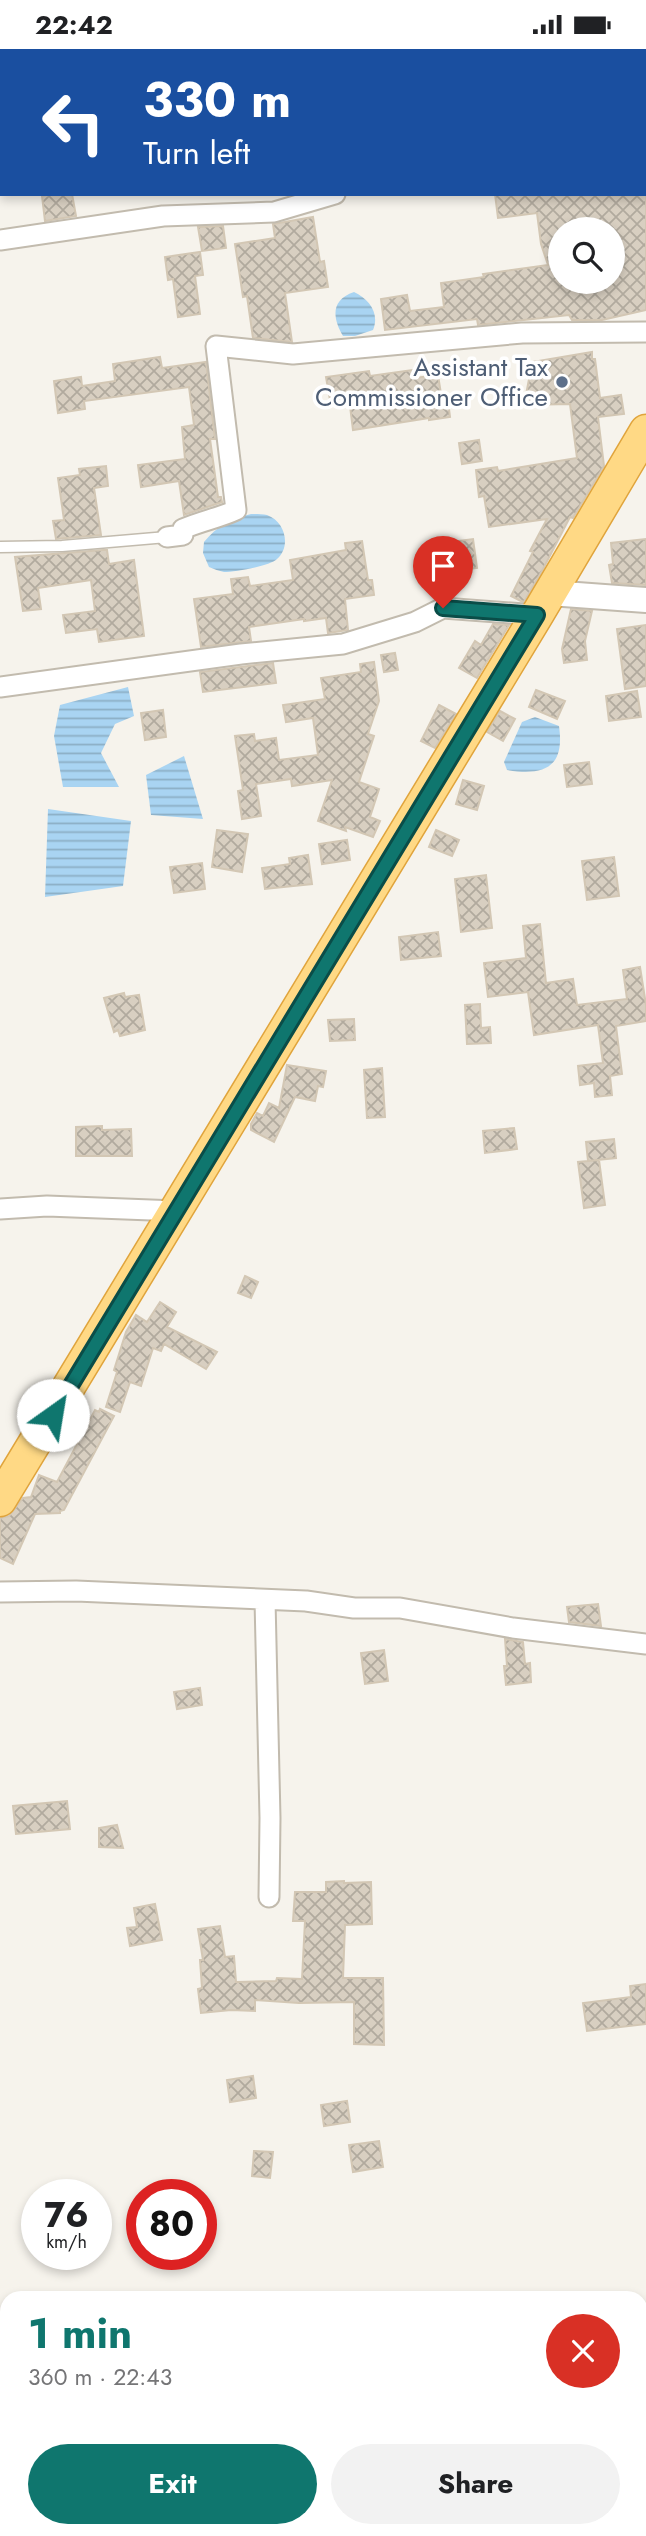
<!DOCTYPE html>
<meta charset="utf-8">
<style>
:root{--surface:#fff;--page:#f2f2f2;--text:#202124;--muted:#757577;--accent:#0f766e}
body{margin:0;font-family:Jost,sans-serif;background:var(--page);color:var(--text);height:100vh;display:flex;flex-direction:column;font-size:26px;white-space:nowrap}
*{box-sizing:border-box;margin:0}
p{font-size:23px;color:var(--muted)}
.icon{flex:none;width:38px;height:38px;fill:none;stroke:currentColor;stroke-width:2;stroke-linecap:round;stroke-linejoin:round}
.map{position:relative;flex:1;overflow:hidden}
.details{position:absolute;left:0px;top:2242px;width:648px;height:247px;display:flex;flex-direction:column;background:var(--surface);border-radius:21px 21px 0 0;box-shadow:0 4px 10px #0003}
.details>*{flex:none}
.guide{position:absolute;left:0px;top:0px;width:648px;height:147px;box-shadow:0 4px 10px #0003;background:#1a4fa0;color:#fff;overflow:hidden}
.buttons{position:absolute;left:548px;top:168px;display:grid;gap:14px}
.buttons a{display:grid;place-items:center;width:77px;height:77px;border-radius:50%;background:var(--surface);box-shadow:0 4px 10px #0003;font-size:35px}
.speed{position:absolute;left:21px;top:2130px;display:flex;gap:14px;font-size:35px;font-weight:700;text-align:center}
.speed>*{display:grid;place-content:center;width:91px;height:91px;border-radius:50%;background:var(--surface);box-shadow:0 4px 10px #0003;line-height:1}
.speed small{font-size:18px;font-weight:400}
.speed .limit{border:10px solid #d22;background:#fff;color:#111}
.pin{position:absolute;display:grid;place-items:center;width:60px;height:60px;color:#fff;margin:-72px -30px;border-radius:50% 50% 50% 0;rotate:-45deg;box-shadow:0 0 7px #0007}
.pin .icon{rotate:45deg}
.me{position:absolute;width:77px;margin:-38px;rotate:32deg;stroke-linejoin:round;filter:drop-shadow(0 0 5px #0008)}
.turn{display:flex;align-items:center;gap:24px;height:147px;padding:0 28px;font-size:32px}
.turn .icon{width:91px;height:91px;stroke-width:2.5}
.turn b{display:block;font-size:49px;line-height:60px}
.round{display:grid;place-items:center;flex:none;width:74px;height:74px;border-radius:37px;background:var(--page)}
.head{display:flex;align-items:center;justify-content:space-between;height:119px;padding:0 28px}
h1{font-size:42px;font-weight:700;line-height:52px;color:var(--accent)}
.primary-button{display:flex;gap:14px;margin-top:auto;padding:14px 28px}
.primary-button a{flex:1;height:80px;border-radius:42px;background:var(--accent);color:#fff;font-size:28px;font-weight:700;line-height:80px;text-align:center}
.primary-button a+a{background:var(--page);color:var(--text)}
.status{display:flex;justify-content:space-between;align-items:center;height:49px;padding:0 35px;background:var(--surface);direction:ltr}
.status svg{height:19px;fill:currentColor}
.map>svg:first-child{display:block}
</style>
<div class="status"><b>22:42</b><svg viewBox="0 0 49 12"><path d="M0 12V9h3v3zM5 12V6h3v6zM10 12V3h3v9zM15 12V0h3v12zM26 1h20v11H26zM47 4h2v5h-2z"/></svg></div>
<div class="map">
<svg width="646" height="2487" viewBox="0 0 646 2487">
<defs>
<pattern id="water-rules" width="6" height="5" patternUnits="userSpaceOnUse" patternTransform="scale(1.75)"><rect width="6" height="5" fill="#a9d4f2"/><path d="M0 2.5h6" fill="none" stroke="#8caec5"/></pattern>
<pattern id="building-cross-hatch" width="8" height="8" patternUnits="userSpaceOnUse" patternTransform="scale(1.75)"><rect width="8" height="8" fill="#d8cfc1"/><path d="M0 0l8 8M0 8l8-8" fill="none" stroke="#b1aa9e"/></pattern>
</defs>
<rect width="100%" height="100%" fill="#f6f3ec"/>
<path fill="url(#water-rules)" d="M354,243C369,250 380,264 373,281L355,287H343C332,268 331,251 354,243Z
M251,465C256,465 263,465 267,466C286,473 291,498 277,510C270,517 235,523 224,523C219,522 214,520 209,518L203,504L204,493C217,477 231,470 251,465Z
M128,638L134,667L115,675L101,704L119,738H63L54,687L60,656Z
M535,668L559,677C565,718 545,727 507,721L504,713L522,673Z
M184,707L203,770L151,766L146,726Z
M48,760L131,772L123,837L45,848Z"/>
<path fill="url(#building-cross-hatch)" stroke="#d3c7b4" stroke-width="2" fill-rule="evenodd" d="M56,145H72L76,167L45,172L42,147Z
M495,145H646V261L602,271H572L569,266L478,276L477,270L385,281L381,250L407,246L410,262L444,258L441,234L484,228L483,225L548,216L541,195L537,164L498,169ZM560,180H612V233H560Z
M313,168L320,213L324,212L328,238L285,244L292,293L253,289L247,247L243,248L235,195L275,189L273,175Z
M223,177L226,199L202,202L198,178Z
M200,203L203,226L195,227L200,265L178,268L173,230L168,231L165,208Z
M592,303V310H595L600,349L621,346L624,365L598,368L604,417L573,469L570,468L543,520L524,553L521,552L511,547L533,503L530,502L547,470L489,478L484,447L479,448L476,421L497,418L498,422L577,409L570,355L524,356L530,325L529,318L532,317V313Z
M160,308L162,319L206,313L215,390H210L218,448H221L222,453L184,466L179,432L141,438L138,416L185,410L182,378L194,376L189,338L84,352L85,360L58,364L54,332L81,328L82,337L115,332L113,315Z
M412,321L414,329L438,326L441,345L447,344L450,368L429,371V369L353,381L349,349L330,351L326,328L369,322L370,327Z
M479,391L482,412L462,415L459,394Z
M106,417L108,437L94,439L101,486L56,490L53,472L64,471L58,429L80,426L79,420Z
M473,490L477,519L454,522L450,493Z
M646,490V536L612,534L609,516L613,515L611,494Z
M362,492L368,531H372L374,546L345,550L348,581L328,584L326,569L304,572V570L249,578L251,592L201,598L194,550L233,545L231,530L248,528L250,537L293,531L290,511L346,501L345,494Z
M103,501H107L109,515L134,511L144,587L99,593L97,580L66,584L63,566L95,562L91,531L38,539L41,560L23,562L15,508Z
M571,560L592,562L585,592L587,611L564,614L562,600Z
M493,575L509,576L477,629L459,619L475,592L481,596Z
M646,576V637L625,640L617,580Z
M395,604L398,621L384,623L381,606Z
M374,613L379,652L368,685L374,687L359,733L379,740L370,768L380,772L373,788L345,778L346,782L318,772L332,731L292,737L291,730L256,735L261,767L242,770L238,742L243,741L235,687L254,685L255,692L276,689L279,711L318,706L313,669L286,673L283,656L325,650L321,629L361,623L360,615Z
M273,614L276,634L203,643L200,623Z
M536,641L565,652L557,670L529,658Z
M637,642L641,668L609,672L606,647Z
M439,656L456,665L435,699L421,692Z
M163,661L166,688L145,691L141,664Z
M500,662L515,670L503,692L487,683Z
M589,713L592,735L567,738L564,716Z
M463,731L484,737L477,761L456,755Z
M217,781L248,785L242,823L212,818Z
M436,781L459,791L452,807L429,798Z
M347,791L350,811L322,815L319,795Z
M308,806L312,835L265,840L262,819L290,815L289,809Z
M614,808L619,847L587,851L582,812Z
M202,814L205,840L174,844L170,818Z
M486,826L492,879L461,883L455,830Z
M540,875L546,934L573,930L577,956L627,950L623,921L640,918L646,956V972L616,977L622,1025L610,1027L612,1046L595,1048L594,1034L580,1036L578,1017L603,1014L598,976L534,986L528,943L488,948L484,914L526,909L523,877Z
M438,883L441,907L401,911L399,888Z
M124,944L125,948L139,946L145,981L120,987L118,981L114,983L104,949Z
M480,955L481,979L490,978L491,994L467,995L465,956Z
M354,970L355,991L330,992L328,971Z
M287,1016L326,1022L323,1038L318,1037L315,1052L295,1048L274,1093L251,1081V1075L257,1064L263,1067L269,1054L279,1059Z
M382,1019L385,1068L367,1069L364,1021Z
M102,1077V1081L131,1080L132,1107H76V1078Z
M514,1079L517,1100L485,1104L483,1082Z
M614,1090L616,1109L588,1112L586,1093Z
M599,1111L605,1156L584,1159L578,1113Z
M245,1227L258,1233L251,1249L238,1244Z
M160,1253L176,1263L167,1278L217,1303L206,1320L164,1295L161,1302L153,1299L141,1337L130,1333L120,1363L106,1358L117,1323L114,1321L126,1283L136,1266L147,1273Z
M100,1360L114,1367L64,1461L60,1462V1464L35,1465L13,1515L0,1509V1469L9,1467L23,1449L31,1448L39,1426L57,1433L95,1361L99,1363Z
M598,1555L601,1577L569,1573L567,1558Z
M505,1590L523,1593L525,1615L530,1614L531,1633L506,1636L504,1617H507Z
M384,1601L388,1632L365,1635L361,1604Z
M200,1639L202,1656L177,1660L174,1643Z
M67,1752L70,1780L16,1785L13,1757Z
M117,1776L123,1799L99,1798V1779Z
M344,1832V1834L371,1833L372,1875L345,1876L343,1929H383L384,1996L354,1995V1953L299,1954L255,1951V1962L231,1961L201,1964L198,1940L202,1939L200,1911H203L198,1880L220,1877L225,1908L234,1907L236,1933L276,1932L277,1929L302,1930L305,1872H293L295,1843H326V1833Z
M155,1855L162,1891L130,1897L127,1879L137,1878L134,1859Z
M646,1935V1975L587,1982L583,1954L631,1948L630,1937Z
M253,2027L256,2049L230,2053L227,2031Z
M347,2052L350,2073L324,2077L321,2056Z
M379,2092L383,2118L353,2123L349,2096Z
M254,2102L273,2103L270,2129L252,2127Z"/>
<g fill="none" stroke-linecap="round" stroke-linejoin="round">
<g stroke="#c2bbae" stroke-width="13">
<path id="service" d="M0,498L62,497L167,488"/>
</g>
<g stroke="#c2bbae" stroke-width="23">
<path id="minor" d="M0,191L163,167L274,163L335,145
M167,488L183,486V480C201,472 219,469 236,461L216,297L293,305L522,284L646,283
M0,638L241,605L343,595L415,573L443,559L537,566
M0,1160L47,1157L177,1162
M0,1543L76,1542L306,1552L354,1559H400L513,1579L646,1595
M265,1551L270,1769L269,1848"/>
</g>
<g stroke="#c2bbae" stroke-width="28">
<path id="tertiary" d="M550,544L646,551"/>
</g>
<g stroke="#e0a43c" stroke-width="35">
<path id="trunk" d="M0,1451L537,566L646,382"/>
</g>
<use href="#service" stroke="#fff" stroke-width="10"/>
<use href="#minor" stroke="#fff" stroke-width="19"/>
<use href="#tertiary" stroke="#fff" stroke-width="24"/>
<use href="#trunk" stroke="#ffd985" stroke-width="32"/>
</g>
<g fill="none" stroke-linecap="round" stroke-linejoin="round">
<g stroke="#0a4d48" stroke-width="18">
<path id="route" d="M53,1366L537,566L443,559"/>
</g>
<use href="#route" stroke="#0f766e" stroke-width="12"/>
</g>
<circle fill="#5c6f8a" stroke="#fff" stroke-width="2.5" cx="562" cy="333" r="7"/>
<g text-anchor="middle" stroke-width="7" stroke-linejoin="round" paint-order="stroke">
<g font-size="26" fill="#4e5e75" stroke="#fff" text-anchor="end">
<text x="548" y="327">Assistant Tax<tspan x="548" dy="30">Commissioner Office</tspan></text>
</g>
</g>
</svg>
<div class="buttons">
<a><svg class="icon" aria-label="search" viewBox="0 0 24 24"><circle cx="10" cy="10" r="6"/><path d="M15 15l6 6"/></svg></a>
</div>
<div class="speed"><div>76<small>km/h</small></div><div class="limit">80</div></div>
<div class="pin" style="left:443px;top:559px;background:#d93025"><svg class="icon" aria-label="arrive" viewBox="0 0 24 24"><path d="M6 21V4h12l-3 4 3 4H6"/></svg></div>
<svg class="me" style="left:53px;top:1366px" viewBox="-20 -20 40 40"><circle r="19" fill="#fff"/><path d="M0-13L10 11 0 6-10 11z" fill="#0f766e"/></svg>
<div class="guide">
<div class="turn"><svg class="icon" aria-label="left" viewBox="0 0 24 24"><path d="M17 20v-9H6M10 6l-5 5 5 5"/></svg><div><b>330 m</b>Turn left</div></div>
</div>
<section class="details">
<div class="head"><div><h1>1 min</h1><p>360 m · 22:43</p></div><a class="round" style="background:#d93025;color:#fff"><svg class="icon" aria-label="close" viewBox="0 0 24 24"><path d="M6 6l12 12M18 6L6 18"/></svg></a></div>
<div class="primary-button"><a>Exit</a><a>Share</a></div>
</section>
</div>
